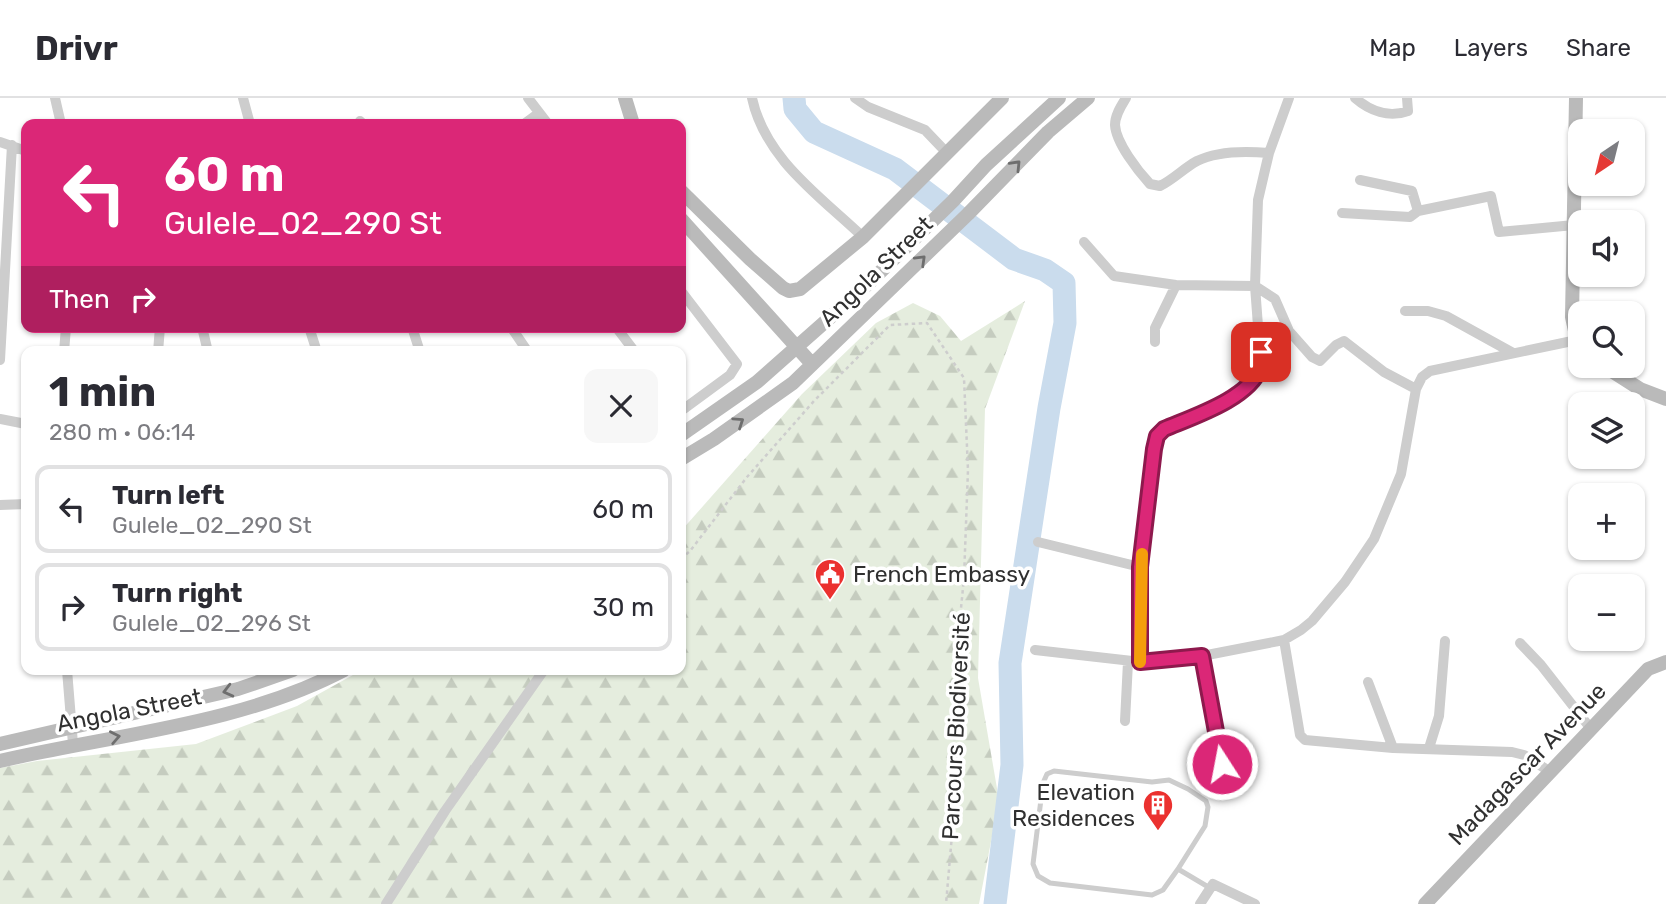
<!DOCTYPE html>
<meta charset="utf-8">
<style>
:root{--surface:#fff;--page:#f7f7f7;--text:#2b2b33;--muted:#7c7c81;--line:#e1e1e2}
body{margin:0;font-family:Rubik,sans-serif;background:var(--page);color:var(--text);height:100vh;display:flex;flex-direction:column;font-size:26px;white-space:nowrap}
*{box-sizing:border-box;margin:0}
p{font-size:23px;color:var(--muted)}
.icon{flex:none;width:38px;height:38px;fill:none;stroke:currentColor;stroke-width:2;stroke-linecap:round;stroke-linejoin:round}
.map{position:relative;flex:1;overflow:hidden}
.sheet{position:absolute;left:21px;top:248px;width:665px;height:329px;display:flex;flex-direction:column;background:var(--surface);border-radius:14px;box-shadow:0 2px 5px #0004}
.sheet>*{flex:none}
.top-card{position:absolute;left:21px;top:21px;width:665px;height:214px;border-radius:14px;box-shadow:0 2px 5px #0004;background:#db2777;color:#fff;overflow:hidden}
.needle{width:46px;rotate:215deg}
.fabs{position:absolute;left:1568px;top:21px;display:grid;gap:14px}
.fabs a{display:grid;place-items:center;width:77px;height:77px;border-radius:14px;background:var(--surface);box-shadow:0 2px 5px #0004;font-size:35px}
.pin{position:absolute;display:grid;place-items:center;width:60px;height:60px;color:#fff;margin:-30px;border-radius:14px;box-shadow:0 4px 10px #0006}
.me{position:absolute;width:77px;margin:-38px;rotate:349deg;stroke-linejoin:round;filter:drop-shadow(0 0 5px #0008)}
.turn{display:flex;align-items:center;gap:24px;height:147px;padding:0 28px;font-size:32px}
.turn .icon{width:91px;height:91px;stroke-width:2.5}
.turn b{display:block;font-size:49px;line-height:60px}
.then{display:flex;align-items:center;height:66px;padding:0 28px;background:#0003;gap:14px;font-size:26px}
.round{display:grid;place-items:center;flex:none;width:74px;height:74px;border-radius:14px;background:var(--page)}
.headline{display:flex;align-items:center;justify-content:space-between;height:119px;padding:0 28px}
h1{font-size:42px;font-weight:700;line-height:52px}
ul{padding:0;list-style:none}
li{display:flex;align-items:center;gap:21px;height:88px;margin:0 14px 10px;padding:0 14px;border:4px solid var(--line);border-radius:14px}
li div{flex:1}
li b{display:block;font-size:26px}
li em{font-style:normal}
header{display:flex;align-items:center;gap:42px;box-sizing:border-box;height:98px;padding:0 35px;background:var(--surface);border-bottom:2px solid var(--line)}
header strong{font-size:33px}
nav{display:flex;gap:38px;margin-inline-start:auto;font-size:24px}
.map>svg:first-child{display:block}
</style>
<header>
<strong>Drivr</strong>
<nav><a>Map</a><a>Layers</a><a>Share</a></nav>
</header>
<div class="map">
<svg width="1666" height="806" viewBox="0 0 1666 806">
<defs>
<pattern id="forest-firs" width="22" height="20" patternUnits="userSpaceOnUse" patternTransform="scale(1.75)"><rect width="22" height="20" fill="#e5edde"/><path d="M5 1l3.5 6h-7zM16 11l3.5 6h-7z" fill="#c5ccbf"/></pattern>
</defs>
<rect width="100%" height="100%" fill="#fff"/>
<path fill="url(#forest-firs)" d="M1025,203L985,311L978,580L999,702L979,806H0V670L37,663L196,646L297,608L362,572H681V433L802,296L876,225L913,205L940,218L961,243Z"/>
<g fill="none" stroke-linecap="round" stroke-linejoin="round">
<path stroke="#cadced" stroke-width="23" d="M794,0L795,11L814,34L895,71L1014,161L1045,172L1064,185L1065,225L1049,310L1010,565L1012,667L995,806"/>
<path stroke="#cdcdcd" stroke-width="2.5" stroke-dasharray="3.5 3.5" stroke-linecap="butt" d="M681,461L690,453L747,379L814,303L890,227L927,225L964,280L968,372L964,480L954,580L955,702L946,806"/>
<path stroke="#cdcdcd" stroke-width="5" d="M1178,771L1163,792L1152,797L1050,785L1038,778L1033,766L1043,685L1047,676L1054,673L1152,684L1169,682L1188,691L1206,703L1208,709L1205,728L1178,771L1210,790"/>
<path stroke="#cdcdcd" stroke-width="10" d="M55,0L61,26
M243,0L250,26
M528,0L548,26
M752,0C765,61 820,98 863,139
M855,0L868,9L925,32L946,54
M1126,0C1121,8 1115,17 1115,27C1116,45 1138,73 1150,86L1160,88C1174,81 1184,70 1197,63C1217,53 1247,53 1269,55
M1355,0C1370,13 1389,20 1408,13L1407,0
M360,23L363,26
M524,26L539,15
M0,44L26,53
M1360,82L1412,93L1418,113L1491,98L1499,134L1574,127
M1342,115L1410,119L1418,113
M1084,144L1114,178L1176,187L1255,188
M1255,188L1275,201L1289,233L1312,259L1320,263L1336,247L1344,243L1384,274L1416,291
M681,193L737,266L730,277L681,313
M1405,213H1428L1446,218L1513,255
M202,229L208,254
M309,229L317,254
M412,229L420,254
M511,229L528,254
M616,229L635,254
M1155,244V230L1176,187
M64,254L66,229
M158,254L160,229
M0,262L12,47
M0,321L26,326
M0,407L26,406
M1038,444L1140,469
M1284,542L1300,637L1305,642L1393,650L1512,654L1524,657L1549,673
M1520,545L1541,567L1591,631
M1035,552L1141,564L1202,558L1284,542L1301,532L1312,523L1345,484L1374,441L1401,376L1416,291L1422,279L1430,273L1577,242
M1202,558L1222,666
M1141,564L1140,469L1154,351L1157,338L1164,331L1228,303L1254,281L1261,268L1255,188L1258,102L1269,55L1289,0
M67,572L73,646
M1368,584L1393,650
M1125,623L1128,564
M1429,650L1439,618L1445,543
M386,806L445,713L544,572
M1200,806L1213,786L1255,806"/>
<path stroke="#bababa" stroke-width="14" d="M625,0L633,26
M1576,0L1572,219L1577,242L1580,245
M681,93L750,161L783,190L789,193L800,191L863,139L1002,0
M681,121L812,266
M1604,268L1640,291L1666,301
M681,337L757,284L869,185L953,103L986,67L1059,0
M681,361L714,341L793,285L968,116L1048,34L1088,0
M0,646L238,591L293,572
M0,663C112,637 242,626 344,572
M1425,806L1648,571L1666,564"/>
</g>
<defs><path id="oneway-chevron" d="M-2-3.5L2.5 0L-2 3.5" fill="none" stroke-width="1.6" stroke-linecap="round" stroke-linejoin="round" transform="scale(1.75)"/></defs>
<g stroke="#6e6e6e">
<use href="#oneway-chevron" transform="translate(1016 67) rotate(-46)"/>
<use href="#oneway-chevron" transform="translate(921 162) rotate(-44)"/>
<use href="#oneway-chevron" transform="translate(739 324) rotate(-34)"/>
<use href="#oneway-chevron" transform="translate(228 593) rotate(166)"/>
<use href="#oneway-chevron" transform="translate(115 639) rotate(-11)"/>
</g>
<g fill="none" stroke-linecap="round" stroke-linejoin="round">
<g stroke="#8e194d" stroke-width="18">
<path id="route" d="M1222,666L1202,558L1140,564V469L1154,351L1157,338L1164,331C1192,319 1249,301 1260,270C1262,265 1261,259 1261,254"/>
</g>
<use href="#route" stroke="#db2777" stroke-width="12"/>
<path stroke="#f59e0b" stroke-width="12" d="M1140,564L1142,456"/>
</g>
<defs>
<g id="civic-pin" transform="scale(1.575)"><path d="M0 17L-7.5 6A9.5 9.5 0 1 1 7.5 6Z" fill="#eb312f" stroke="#fff"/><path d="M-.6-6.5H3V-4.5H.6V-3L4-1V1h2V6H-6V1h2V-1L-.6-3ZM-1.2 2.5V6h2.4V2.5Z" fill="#fff"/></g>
<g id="building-pin" transform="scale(1.575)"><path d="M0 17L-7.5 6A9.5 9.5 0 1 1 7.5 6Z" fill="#eb312f" stroke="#fff"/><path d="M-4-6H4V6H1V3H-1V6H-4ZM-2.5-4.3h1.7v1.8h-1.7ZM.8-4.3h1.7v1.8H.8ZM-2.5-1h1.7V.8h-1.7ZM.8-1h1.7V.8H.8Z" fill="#fff"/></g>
</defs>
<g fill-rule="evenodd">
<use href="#civic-pin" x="830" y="476"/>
<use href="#building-pin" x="1158" y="707"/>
</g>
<g text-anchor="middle" stroke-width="7" stroke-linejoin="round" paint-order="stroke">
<g font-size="23" fill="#303030" stroke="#fff">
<text transform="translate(876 173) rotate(-44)" y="8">Angola Street</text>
<text transform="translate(129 612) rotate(-11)" y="8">Angola Street</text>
<text transform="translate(956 628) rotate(-87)" y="8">Parcours Biodiversité</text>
<text transform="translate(1527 666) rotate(-46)" y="8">Madagascar Avenue</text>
</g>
<g font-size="23" fill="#303030" stroke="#fff" text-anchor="start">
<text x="853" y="484">French Embassy</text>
<text x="1135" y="702" text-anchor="end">Elevation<tspan x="1135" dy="26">Residences</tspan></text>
</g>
</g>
</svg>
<div class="fabs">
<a><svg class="needle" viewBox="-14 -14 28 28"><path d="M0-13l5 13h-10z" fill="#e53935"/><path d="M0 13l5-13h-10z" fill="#7c7c81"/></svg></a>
<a><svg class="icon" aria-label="sound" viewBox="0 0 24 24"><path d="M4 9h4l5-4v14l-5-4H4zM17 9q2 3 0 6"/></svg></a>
<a><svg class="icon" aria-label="search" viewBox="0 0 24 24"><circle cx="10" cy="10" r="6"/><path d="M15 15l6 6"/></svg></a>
<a><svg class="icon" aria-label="layers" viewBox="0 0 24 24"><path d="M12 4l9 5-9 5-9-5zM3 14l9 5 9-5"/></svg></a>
<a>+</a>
<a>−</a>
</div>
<div class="pin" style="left:1261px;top:254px;background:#d93025"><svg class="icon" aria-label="arrive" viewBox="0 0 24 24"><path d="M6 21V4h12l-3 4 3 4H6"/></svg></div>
<svg class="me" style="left:1222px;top:666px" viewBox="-20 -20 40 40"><circle r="17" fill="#db2777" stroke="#fff" stroke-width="3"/><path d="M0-11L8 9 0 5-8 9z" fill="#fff"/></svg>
<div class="top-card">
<div class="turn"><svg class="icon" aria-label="left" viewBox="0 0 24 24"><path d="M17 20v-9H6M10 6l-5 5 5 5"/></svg><div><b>60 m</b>Gulele_02_290 St</div></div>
<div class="then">Then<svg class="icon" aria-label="right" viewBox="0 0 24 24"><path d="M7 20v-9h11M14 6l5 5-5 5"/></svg></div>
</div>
<section class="sheet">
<div class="headline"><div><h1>1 min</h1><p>280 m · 06:14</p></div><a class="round"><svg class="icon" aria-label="close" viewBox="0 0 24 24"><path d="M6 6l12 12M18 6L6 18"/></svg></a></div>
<ul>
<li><svg class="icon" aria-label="left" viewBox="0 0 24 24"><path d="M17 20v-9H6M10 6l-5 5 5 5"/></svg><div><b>Turn left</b><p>Gulele_02_290 St</p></div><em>60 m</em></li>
<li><svg class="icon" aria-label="right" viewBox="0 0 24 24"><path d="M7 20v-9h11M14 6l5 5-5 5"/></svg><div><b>Turn right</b><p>Gulele_02_296 St</p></div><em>30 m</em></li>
</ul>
</section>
</div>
